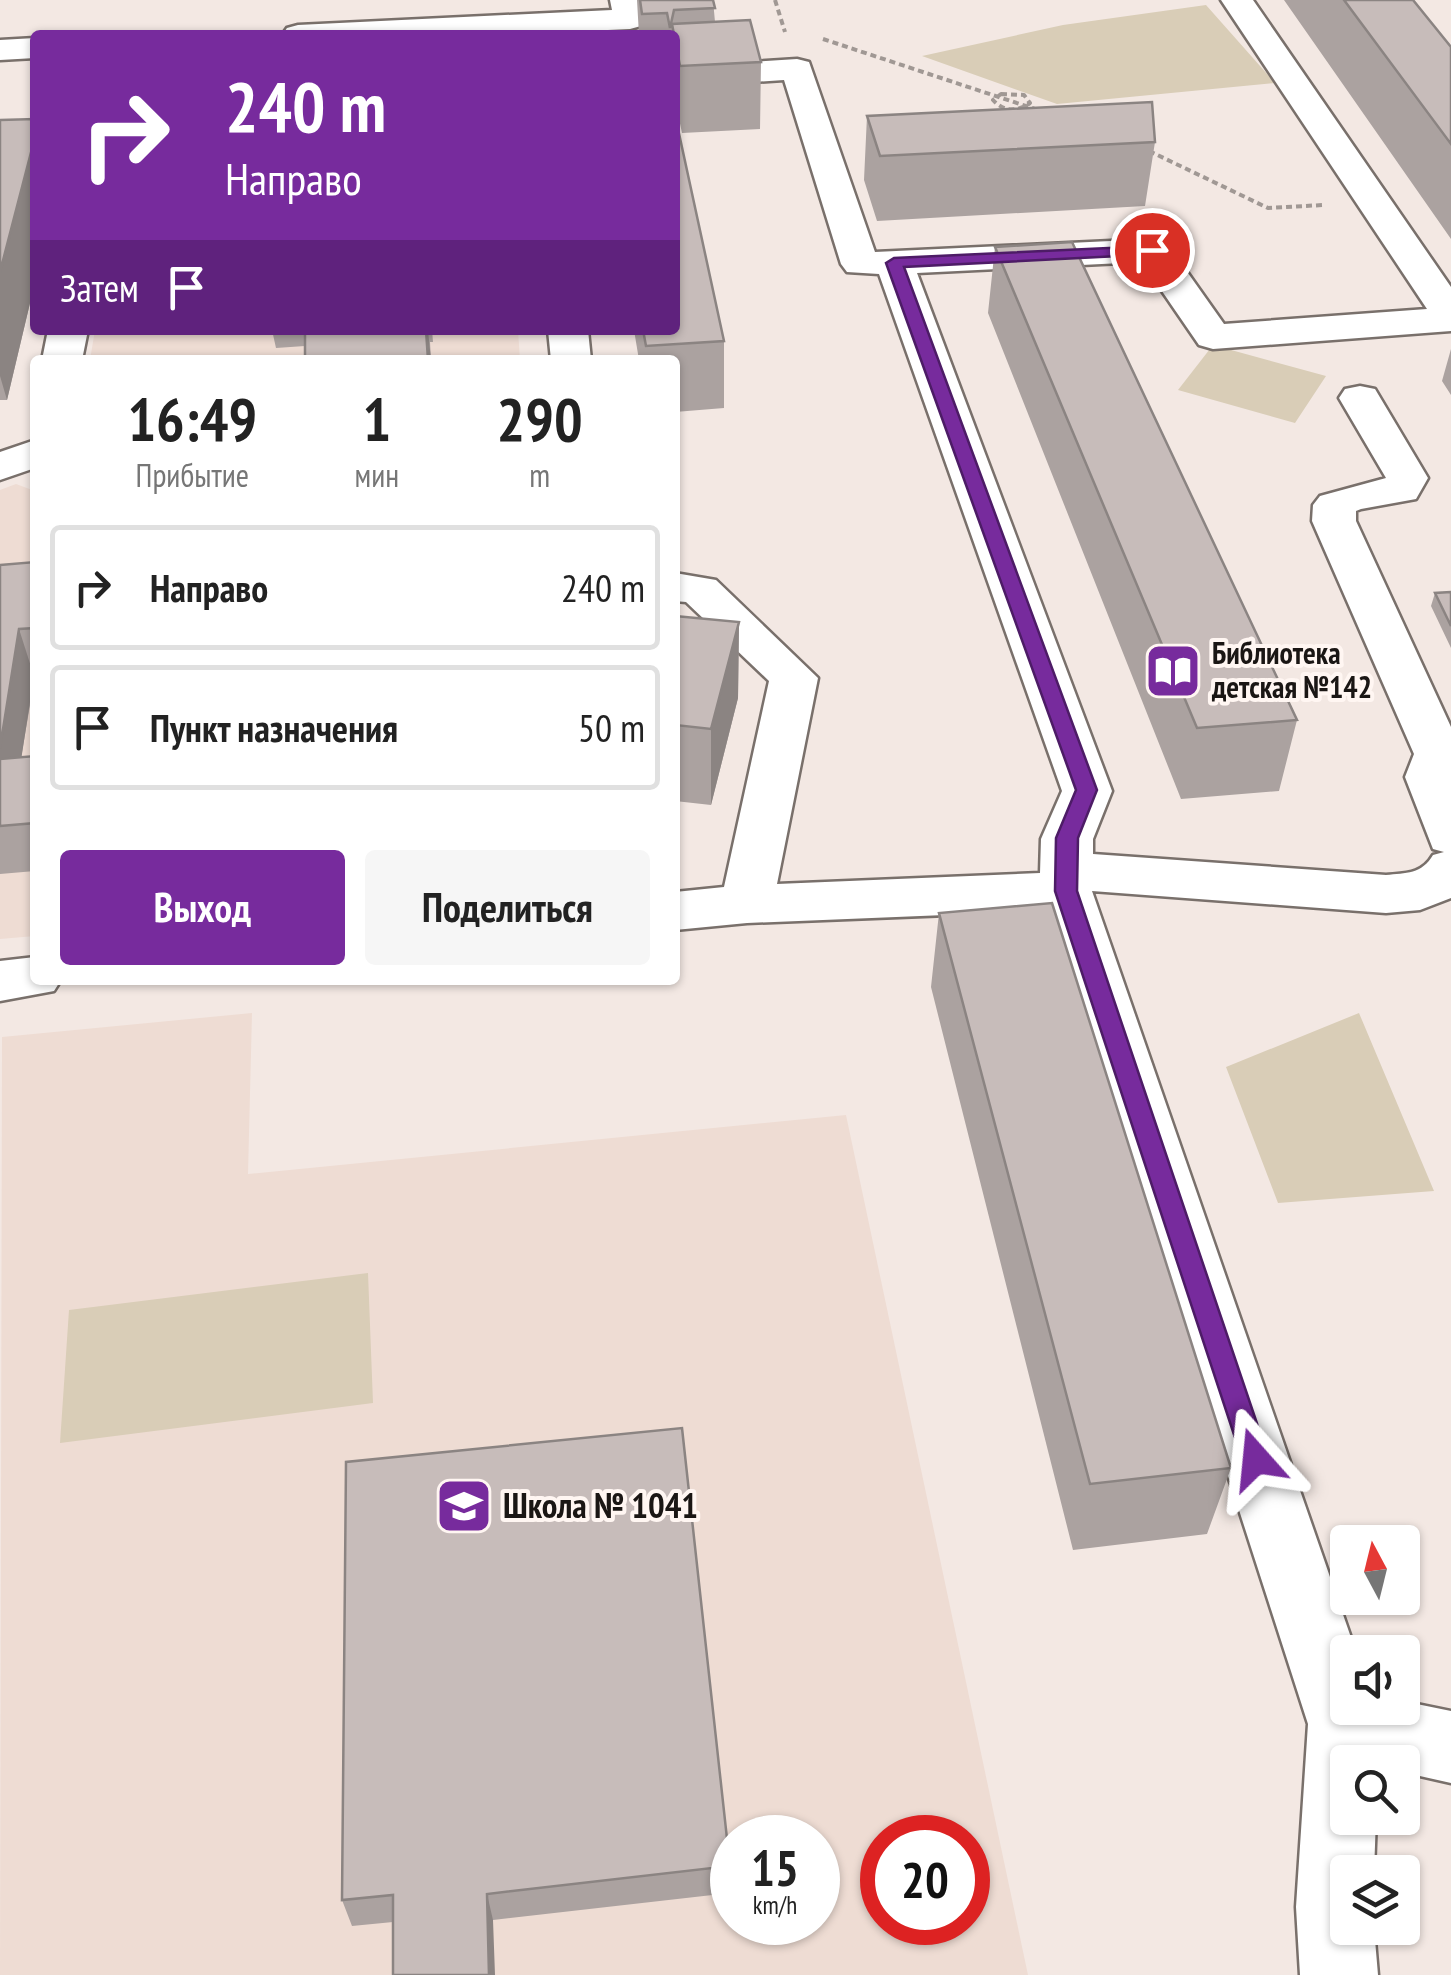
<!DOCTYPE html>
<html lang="ru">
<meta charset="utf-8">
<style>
:root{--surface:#fff;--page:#f6f6f6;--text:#222;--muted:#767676;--line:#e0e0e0;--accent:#772b9d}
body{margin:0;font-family:"PT Sans Narrow",sans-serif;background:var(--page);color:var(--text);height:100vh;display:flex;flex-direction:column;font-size:38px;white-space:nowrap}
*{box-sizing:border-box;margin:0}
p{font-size:32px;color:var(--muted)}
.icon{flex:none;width:55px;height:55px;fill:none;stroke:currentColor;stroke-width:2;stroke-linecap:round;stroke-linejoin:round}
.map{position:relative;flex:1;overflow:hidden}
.details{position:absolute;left:30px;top:355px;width:650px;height:630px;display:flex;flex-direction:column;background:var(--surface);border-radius:10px;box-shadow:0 2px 8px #0004}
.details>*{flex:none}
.guide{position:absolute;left:30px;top:30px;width:650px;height:305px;border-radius:10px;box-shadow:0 2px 8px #0004;background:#772b9d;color:#fff;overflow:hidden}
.needle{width:65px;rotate:353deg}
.tools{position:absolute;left:1330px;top:1525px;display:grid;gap:20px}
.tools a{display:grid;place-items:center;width:90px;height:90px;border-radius:10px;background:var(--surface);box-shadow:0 2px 8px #0004;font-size:50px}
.speed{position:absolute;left:710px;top:1815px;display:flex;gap:20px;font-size:50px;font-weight:700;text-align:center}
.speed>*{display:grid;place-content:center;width:130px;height:130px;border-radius:50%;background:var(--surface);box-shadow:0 2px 8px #0004;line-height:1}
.speed small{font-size:25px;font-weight:400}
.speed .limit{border:15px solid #d22;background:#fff;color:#111}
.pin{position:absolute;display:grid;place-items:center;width:85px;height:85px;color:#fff;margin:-42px;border:5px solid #fff;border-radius:50%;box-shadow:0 2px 10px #0007}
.me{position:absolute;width:110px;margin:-55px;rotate:342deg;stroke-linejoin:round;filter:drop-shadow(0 0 8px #0008)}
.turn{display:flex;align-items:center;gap:35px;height:210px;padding:0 30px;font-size:45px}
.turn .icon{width:130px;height:130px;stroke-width:2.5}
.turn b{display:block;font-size:70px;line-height:85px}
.then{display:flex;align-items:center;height:95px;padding:0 30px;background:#0003;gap:20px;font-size:38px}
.eta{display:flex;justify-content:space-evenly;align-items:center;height:170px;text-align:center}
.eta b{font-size:60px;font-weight:600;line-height:70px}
.cta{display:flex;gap:20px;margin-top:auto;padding:20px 30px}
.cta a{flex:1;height:115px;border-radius:10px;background:var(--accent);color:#fff;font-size:40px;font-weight:600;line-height:115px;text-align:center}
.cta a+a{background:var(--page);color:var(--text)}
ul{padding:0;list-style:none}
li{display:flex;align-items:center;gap:30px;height:125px;margin:0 20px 15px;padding:0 10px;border:5px solid var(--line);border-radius:10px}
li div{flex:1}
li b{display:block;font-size:38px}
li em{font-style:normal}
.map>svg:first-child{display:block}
</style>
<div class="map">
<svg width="1451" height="1975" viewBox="0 0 1451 1975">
<rect width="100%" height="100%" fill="#f3e8e3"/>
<path fill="#eedcd3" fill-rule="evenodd" d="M95,330H518L520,360H90Z
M16,484L35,491V936L0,939V490Z
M252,1013L248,1174L846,1115L1028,1975H0L2,1037ZM732,1838H818V1922H732ZM882,1838H968V1922H882Z"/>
<path fill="#d9cdb7" d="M1206,5L1275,83L1057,104L922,56L1063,25Z
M1213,345L1326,376L1295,423L1178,390Z
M1359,1013L1434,1191L1278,1203L1226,1067Z
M368,1273L373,1403L60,1443L69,1310Z"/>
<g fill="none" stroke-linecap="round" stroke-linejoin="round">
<g stroke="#79706b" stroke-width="5">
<path id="minor" d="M610,0H642L646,19L641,26L630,29L499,35H282L287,28L298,25L612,10Z
M1221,0H1253L1451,287V331L1213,349L1199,345L1142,262L917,273L1112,791L1093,839V854L1386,875C1406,873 1422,874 1433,855L1444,852L1433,849L1405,777L1414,754L1312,521L1313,505L1320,496L1386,478L1339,398L1345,389L1360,386L1375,389L1428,478L1416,499L1361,509L1356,511V521L1451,727V898L1420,910L1386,913L1092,891L1356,1652H1348V1708H1402V1701L1451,1711V1783L1402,1772V1762H1348V1818H1376L1374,1872H1348V1928H1374L1378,1975H1300L1296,1907L1308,1724L1046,911L747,923L675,930V892L724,887L769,681L686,602L675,601V573L716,580L818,678L777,884L1040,873L1041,839L1062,791L879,274L847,272L841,264L784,80L675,87V67L797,59L809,62L875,252L1153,239L1166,242L1224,324L1427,309Z
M35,38V58L0,60V40Z
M48,330H88L82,360H42Z
M548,330H588L591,360H551Z
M35,440V468L0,480V452Z
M35,957V980H61L54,991L0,1001V961Z"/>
</g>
<path stroke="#a09894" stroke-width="4" stroke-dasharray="6 4" stroke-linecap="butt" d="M775,0L785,32
M823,39L1038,110
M1001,94L1024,95L1030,103C1017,112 1004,112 993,100Z
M1149,151L1268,208L1323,205"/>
<use href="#minor" fill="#fff" fill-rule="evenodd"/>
</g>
<path fill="#aba2a0" d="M637,0H713L715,22L761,62L760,129L682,133L675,100V35H639Z
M1284,0H1413L1451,47V239Z
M867,116L1155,142L1145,206L877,221L864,180Z
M35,119V282L7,400H0V120Z
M995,247L1297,720L1279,791L1181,799L988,313Z
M272,330H432L433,342H430L431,360H305V346L276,348Z
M634,330H675L724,341V408L675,412V360H639Z
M1451,349V395L1442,381Z
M35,562V676L21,758L35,756V871L0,874V565Z
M1451,592V648L1431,606L1435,593Z
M675,616L739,622L738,698L711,805L675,801Z
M939,913L1231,1468L1207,1534L1073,1550L931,987Z
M730,1866V1893L493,1920L393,1922L352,1926L342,1900Z"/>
<path fill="#8b8482" d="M35,137V282L7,400L0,376V272Z
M426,330H428L431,360H428Z
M739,622L738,698L711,805V729Z
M19,629L34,676L14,806L0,765V748Z
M487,1894L493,1920L495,1975H489Z"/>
<path fill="#c7bcba" stroke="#8b8482" stroke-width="2.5" d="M640,0H713L715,8L674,10L670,28L667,13L642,14Z
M1344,0H1413L1451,47V144Z
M750,20L761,62L680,66L672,24Z
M1152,102L1155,142L880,156L867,116Z
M675,115L724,341L646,346L643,330H675Z
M35,119V137L0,272V120Z
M1072,242L1297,720L1197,728L995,247Z
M305,330H426L428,360H305Z
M35,562V628L19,629L0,748V565Z
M1451,592V626L1435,593Z
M675,616L739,622L711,729L675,725Z
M35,756V823L0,826V759Z
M1052,903L1231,1468L1090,1484L939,913Z
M682,1428L730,1866L487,1894L489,1975H393V1895L342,1900L346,1462Z"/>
<path fill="#772b9d" stroke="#4d1c66" stroke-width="2.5" d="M1152,246L1160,250L1158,254L904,267L1097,790L1078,838L1077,891L1269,1459L1265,1467L1256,1471L1246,1467L1242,1459L1055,891L1056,838L1076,790L886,263L894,258Z"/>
<defs>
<g id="library-square" transform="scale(2.875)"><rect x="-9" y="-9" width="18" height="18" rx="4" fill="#772b9d" stroke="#fff6f2"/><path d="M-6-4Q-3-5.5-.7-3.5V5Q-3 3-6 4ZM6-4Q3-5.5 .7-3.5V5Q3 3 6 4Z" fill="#fff"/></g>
<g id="school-square" transform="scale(2.875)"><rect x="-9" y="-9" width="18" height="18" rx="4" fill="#772b9d" stroke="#fff6f2"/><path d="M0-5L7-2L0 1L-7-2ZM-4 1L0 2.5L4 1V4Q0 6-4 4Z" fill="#fff"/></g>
</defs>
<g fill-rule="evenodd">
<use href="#library-square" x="1173" y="671"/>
<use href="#school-square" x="464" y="1506"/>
</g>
<g text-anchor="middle" stroke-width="8" stroke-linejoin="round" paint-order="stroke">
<g font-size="30" font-weight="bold" fill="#1a1614" stroke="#fff6f2" text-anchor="start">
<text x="1212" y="664">Библиотека<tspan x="1212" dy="34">детская №142</tspan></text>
</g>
<g font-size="35" font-weight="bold" fill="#1a1614" stroke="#fff6f2" text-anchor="start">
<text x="503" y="1518">Школа № 1041</text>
</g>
</g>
</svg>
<div class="tools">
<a><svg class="needle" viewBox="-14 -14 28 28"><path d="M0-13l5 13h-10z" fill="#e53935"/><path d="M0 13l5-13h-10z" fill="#767676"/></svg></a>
<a><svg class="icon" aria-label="sound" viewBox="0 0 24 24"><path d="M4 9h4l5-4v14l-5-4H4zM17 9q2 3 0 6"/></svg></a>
<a><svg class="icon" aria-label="search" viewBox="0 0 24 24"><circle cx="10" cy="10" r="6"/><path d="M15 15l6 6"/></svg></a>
<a><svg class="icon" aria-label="layers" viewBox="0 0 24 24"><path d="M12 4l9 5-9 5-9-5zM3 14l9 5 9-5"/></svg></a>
</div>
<div class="speed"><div>15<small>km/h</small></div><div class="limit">20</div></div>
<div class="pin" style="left:1152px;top:250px;background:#d93025"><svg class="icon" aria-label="arrive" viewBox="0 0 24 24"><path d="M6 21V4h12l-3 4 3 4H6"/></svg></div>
<svg class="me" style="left:1256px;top:1459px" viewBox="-20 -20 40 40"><path d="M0-17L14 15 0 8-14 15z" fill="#772b9d" stroke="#fff" stroke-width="4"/></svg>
<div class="guide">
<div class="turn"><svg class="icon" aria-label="right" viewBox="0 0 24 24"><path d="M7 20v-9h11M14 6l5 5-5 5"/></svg><div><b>240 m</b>Направо</div></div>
<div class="then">Затем<svg class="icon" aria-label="arrive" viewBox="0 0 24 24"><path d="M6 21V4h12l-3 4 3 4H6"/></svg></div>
</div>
<section class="details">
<div class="eta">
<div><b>16:49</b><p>Прибытие</p></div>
<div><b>1</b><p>мин</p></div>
<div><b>290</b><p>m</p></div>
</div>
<ul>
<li><svg class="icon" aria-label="right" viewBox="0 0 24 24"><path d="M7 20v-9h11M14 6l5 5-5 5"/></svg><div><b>Направо</b></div><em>240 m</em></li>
<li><svg class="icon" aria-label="arrive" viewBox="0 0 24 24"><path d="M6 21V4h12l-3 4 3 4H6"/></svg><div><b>Пункт назначения</b></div><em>50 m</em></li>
</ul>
<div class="cta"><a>Выход</a><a>Поделиться</a></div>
</section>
</div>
